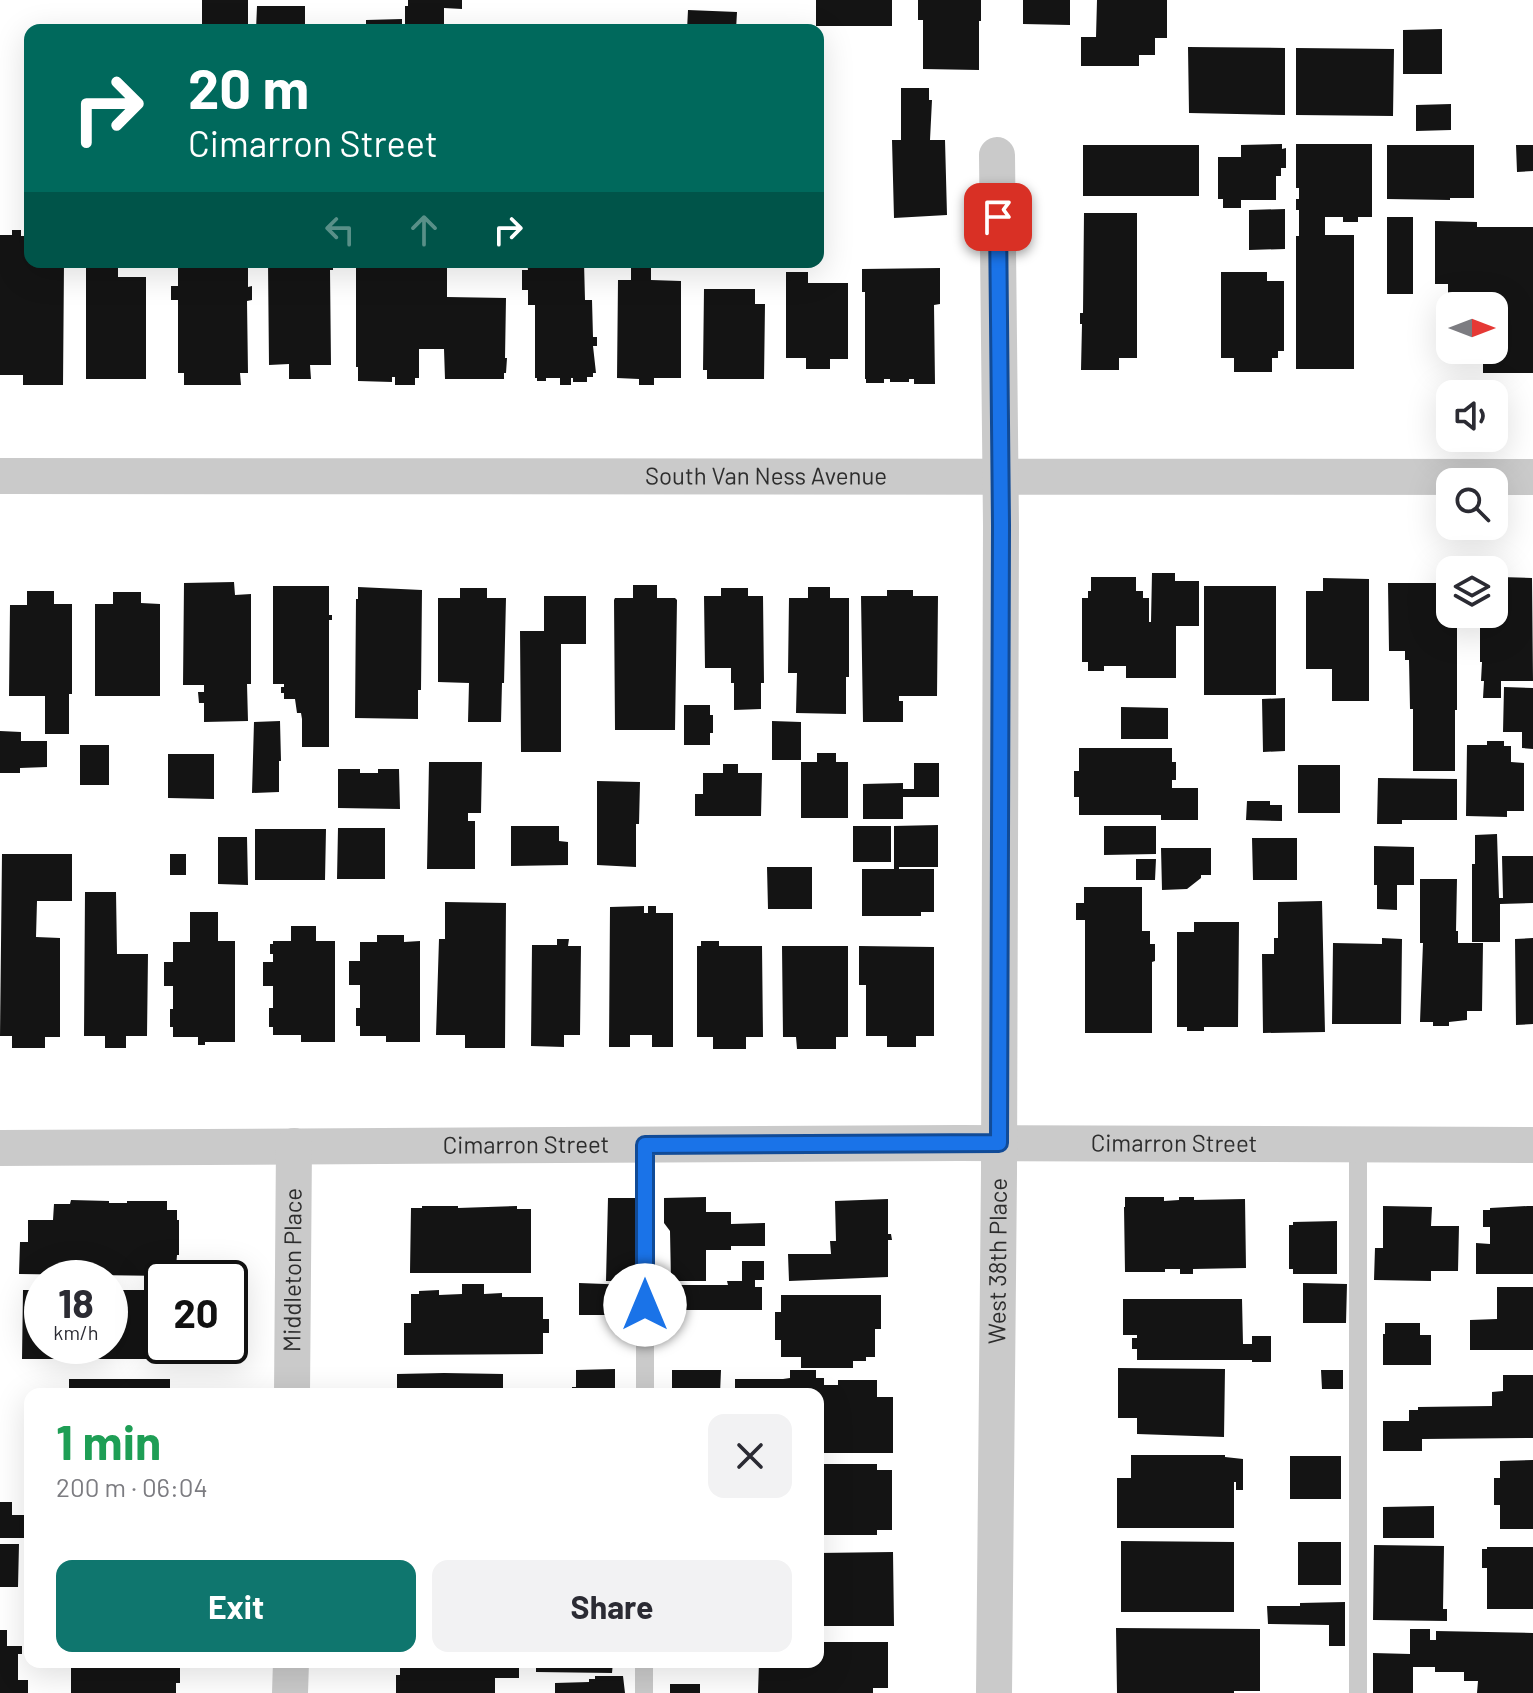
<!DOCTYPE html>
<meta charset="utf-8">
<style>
:root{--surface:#fff;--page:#f2f2f3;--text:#2b2b33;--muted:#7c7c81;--accent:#0f766e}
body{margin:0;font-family:Barlow,sans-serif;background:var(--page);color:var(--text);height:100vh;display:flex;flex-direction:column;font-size:30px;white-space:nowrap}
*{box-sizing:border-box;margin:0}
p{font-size:26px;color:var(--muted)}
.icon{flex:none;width:44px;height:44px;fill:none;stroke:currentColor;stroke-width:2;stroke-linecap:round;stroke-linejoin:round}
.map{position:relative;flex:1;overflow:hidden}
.sheet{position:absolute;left:24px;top:1388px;width:800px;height:280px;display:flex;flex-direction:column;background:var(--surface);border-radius:16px;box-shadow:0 8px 32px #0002}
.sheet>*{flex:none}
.guide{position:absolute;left:24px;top:24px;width:800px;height:244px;border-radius:16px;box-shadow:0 8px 32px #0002;background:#00695c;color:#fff;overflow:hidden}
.needle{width:52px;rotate:90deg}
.fabs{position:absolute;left:1436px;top:292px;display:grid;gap:16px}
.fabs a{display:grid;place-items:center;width:72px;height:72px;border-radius:16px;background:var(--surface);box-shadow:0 8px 32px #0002;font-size:40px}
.speed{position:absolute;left:24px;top:1260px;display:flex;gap:16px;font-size:40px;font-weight:700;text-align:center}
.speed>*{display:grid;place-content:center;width:104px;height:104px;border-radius:50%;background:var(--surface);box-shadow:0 8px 32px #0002;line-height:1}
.speed small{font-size:20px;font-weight:400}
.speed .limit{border:4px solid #111;border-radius:12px;background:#fff;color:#111}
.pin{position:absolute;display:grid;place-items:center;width:68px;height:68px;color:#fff;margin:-34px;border-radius:16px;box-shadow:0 4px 12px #0006}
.me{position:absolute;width:88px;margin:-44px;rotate:0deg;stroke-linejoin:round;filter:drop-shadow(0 0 6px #0008)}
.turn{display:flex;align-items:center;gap:28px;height:168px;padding:0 32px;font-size:36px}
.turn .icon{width:104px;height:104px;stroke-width:2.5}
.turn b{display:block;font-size:56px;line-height:68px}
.lanes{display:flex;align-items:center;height:76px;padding:0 32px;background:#0003;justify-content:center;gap:40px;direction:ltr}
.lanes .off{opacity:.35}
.round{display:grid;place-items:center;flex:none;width:84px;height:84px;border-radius:16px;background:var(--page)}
.overview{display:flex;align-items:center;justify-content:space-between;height:136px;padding:0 32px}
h1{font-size:48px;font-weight:700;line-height:60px;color:#1e9e55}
.cta{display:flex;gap:16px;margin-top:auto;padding:16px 32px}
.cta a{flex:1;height:92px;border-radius:16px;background:var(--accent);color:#fff;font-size:32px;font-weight:700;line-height:92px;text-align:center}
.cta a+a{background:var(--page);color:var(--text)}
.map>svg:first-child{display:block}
</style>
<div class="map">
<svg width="1533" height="1693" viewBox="0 0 1533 1693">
<rect width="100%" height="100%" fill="#fff"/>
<path fill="#141414" d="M202,0H248V30H202Z
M408,0H462V9L444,8V30H405V6H408Z
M816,0H892V26H816Z
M918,0H981V21H979V70L923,69V20H918Z
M1023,0H1070V25L1023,24Z
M1097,0H1167V38H1155V55H1139V66H1081V37H1096Z
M257,6H305V30H256Z
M688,10L737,12L736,30H687Z
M402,19V30H366V20Z
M1442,29V74H1403V30Z
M1188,47L1285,48V115L1189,113Z
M1296,48L1394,49L1393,116L1296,115Z
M901,88H929V100H932L930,140H945L947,215L894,218L892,140H901Z
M1451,104V130L1416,131V105Z
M1282,144V149L1286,148V168H1281V176H1276V200H1241V208H1223V199H1218V157H1241V145Z
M1296,144H1372V217H1358V222H1343V217H1325V235H1354V369H1296V236H1299V210H1296V199H1299V188H1296Z
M1083,145H1199V196H1083Z
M1387,145H1474V198H1450V200L1387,199Z
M1516,145H1533V171L1517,172Z
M1285,209V249L1249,250V210Z
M1084,213H1137V358H1119V370H1081L1082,324H1080V313H1083Z
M1387,217H1413V294H1387Z
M1435,221L1477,222V227H1533V373H1483V350H1494V306H1448V284H1435Z
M12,230H21V236H30V262H64L63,385H23V375H0V235H12Z
M86,262H118V277H146V379H86Z
M178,262H248V287L252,286V300L247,301L248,373H240L241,385H184V373H178V300H171V286H178Z
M268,262H333V270H330L331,365H310L311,379H289V364L269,365Z
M356,262H447V297L506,298L505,358H507L506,373H504V379H445L444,349H419V378H415V385H395V377H392V382L358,381V367H356Z
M527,262H584L585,300H592L593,337H597V346H593L596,373H593V377H587V382H573V378H571V385H560V378H546V381H537V378H535V305H528V290H522V270H528Z
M631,263H651V280L681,281V378H654V385H639V379L617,378L618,280H631Z
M940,268V304L934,305L935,384H914V379H909V382H890V379H884V383H866V379H865V292H862V269Z
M786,272H808V283H848V359H830V369H806V358H786Z
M1221,272H1267V281H1284V351H1278V358H1272V372H1234V358H1221Z
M704,289H755V304H765L764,379H707V370H703Z
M1152,573H1175V581H1199V626H1176V678H1126V666H1104V671H1088V662H1082V598H1088V591H1091V577H1136V591H1143V598H1149V622H1151Z
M1500,577L1532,578L1533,681H1501V698H1483L1484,681H1481L1482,662H1480V614H1494V584H1500Z
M1323,578L1369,579V701H1332V669H1306V591H1323Z
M234,582L235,595L251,594V684H247L248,721L204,722V703H199L198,692H204V685H183L184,583Z
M1388,583H1450V614H1457V710H1455V771H1413V709H1410L1409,660H1405V651H1389Z
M633,585H657V598H675L677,600L675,730H615L614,600L615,598H633Z
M273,586H329V615H332V620H329V747H302V719L301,713H297L295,699H284V693H281V687H284V684H273Z
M1204,586H1276V695H1204Z
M358,587L422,590L421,690H418V719L355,718L356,599H358Z
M808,587H830V598H849V677H846V714L796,713L797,673H788L789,598H808Z
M460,588H487V598H506L504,683H502L501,722H468L469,683L438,682V598H460Z
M721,588H748V596H763L764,683H761V709L734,710V683H731V668H705L704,596H721Z
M887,590H913V596H938L937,696H899V701H903V722H863L861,596H887Z
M27,591H54V604H72V694H69V734H45V696H9L10,605H27Z
M113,592H141V603L160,604V696H95V604H113Z
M544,596H586V644H561V752H521L520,631H544Z
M1504,687L1533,688V749L1522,748V732H1503Z
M1285,698V751L1263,752L1262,699Z
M684,705H710V715H713V733H710V745H684Z
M1121,707L1168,708V739H1121Z
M280,721L281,761H279V792L252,793L254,722Z
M772,721L801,722V760H772Z
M0,731L21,732V741H47V767L20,768V773H0Z
M1487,741H1504V746H1511V762L1524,763V811H1507V817L1466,816L1467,745H1487Z
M80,745H109V785H80Z
M1079,748H1172V762H1176V780H1172V788H1198V820H1161V815H1079V797H1074V771H1079Z
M817,753H836V762H848V818H801V762H817Z
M168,754H214V799L168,798Z
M429,762H482L481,813H468V821H475V869H427Z
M914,763H939V797H903V819H863V784L903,783V789H914Z
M723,764H738V773H762L761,816H695V794H703V773H723Z
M1298,765H1340V813H1298Z
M338,769H360V773H378V769H399L400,809L338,808Z
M1378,778L1457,779V820H1402V824H1377Z
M597,781L640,782L639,824H636V867L597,865Z
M1247,801H1270V805H1282V821L1246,820Z
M938,825V867H899V869H934V912H921V916H862V869H894V826Z
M511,826H559V841L568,842V865L511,866Z
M853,826H891V862H853Z
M1104,826H1156V854L1104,855Z
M338,828H385V879H337Z
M255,829H326L325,880H255Z
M1497,834L1499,898H1503L1502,856H1533V903L1500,904V942H1472V864H1475V835Z
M218,837H247L248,885L218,884Z
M1252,838H1297V880H1253Z
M1374,846L1414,847V885H1397V910L1377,909V885H1374Z
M1161,848H1211V875H1201V878L1187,889L1162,890Z
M2,854H72V901H37L36,937L60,938V1037H45V1048H12V1036H0Z
M170,854H186V875H170Z
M1136,859H1156L1155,880H1136Z
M767,867H812V909H768Z
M1420,879H1457L1456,931H1458V943H1483L1482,1011H1467V1020L1449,1022V1026H1433V1022H1420L1423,943H1420Z
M1084,887H1142V931H1150V944H1155V961L1152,962V1033H1085V920H1076V903H1084Z
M85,892H116L117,954H148L147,1036H126V1048H105V1036H84Z
M1322,901L1325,1032L1263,1033L1262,954H1274V938H1278V902Z
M445,902L506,903L505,1048H465V1035H436L439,939H445Z
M644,906V913H648V906H656V913H673V1047H652V1035H630V1047H609L610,907Z
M190,912H218V941H235V1042H205V1045H198V1037H173V1027H170V1009H173V986H164V962H173V942H190Z
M1194,922H1239L1238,1027H1204V1031H1187V1027H1177V932H1194Z
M291,926H316V941H335V1042H301V1035H273V1027H269V1008H273V986H263V962H273V954H270V944H273V941H291Z
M377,935H404V942L420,941V1042H386V1036H360V1026H356V1008H360V985H349V961H360V942H377Z
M1382,938L1402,939L1401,1024H1332L1333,943L1382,944Z
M1533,938V1024L1516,1025L1515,939Z
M557,939H569L568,946H581L580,1035H564V1047L531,1046L532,945H557Z
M701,941H719V946H762L763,1037H746V1049H713V1037H697V946H701Z
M782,946H848V1037H836V1049H797L796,1037H783Z
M859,946L934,947V1036H916V1047H887V1036H866V985H859Z
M706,1197V1212H731V1224L765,1223V1246H731V1250H706V1281H671L670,1231L664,1223V1198Z
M1125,1197H1164V1201L1179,1200V1197H1194V1200L1245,1199L1246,1268L1193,1269V1274H1180V1269H1165V1272H1125L1124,1207H1125Z
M608,1198H635V1281H606Z
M888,1199V1234H891L892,1240H888V1277L789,1281L788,1254H831L830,1241H836L835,1201Z
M71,1200L109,1201V1203H127V1201H167V1210H177V1220H179V1255H177L176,1267H167V1276L19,1274L20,1242H28V1220H53L54,1204H70Z
M422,1206H458V1208L517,1206V1209H531V1273H410L411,1208H422Z
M1383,1206L1432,1207L1431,1226H1459L1458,1271H1431V1281L1374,1280L1375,1248H1383Z
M1528,1206H1533V1274H1476V1243L1490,1244V1227H1483V1210H1490V1208Z
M1337,1221V1274H1293V1269H1289V1225H1293V1222Z
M742,1261H764V1280H755V1287H762V1310H677V1285H728L727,1281H742Z
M579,1283L631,1285V1315H579Z
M1303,1283L1347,1284L1346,1323H1303Z
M462,1284H484V1294L502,1293V1297H543V1319H549V1333H543V1354L404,1355V1323H411V1294H419V1291L439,1290V1295L462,1294Z
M1497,1287H1533V1350H1470V1320L1497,1319Z
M23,1290H42V1346H110V1290H162V1359H22Z
M781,1295H881V1329H875V1357H866V1361H853V1368H801V1357H781V1340H775V1312H781Z
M1123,1299H1242L1243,1344H1252V1336H1271V1362H1252V1360H1137V1349H1132V1338H1137V1335H1123Z
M1385,1323H1420V1335H1431V1365H1383V1334H1385Z
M1118,1368L1225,1369L1224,1437L1137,1434V1418H1118Z
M615,1369V1394H572V1387H576V1370Z
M672,1370H721L720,1394H672Z
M790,1370H816V1378H824V1385H838V1380H877V1397H893V1453H818V1394H735V1379H783L790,1378Z
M1321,1370H1343V1389H1322Z
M444,1373L503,1374V1394H397V1374Z
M1503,1375H1533V1438L1422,1439V1451H1383V1421H1409V1410H1418V1407L1492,1406V1392L1503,1391Z
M69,1379H170V1394H69Z
M1131,1455H1225V1457L1243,1459V1490H1236V1482H1234V1528H1117V1478H1131Z
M1290,1456H1341V1499H1290Z
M1533,1460V1529H1500V1505H1494V1478H1500V1461Z
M818,1464H877V1470H892V1530H877V1535H818Z
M0,1502H12V1515H30V1538H0Z
M1434,1506V1538H1383V1507Z
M1121,1541L1234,1542V1612H1121Z
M1298,1542H1341V1585H1298Z
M0,1544H19L18,1587H0Z
M1374,1545L1444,1546L1443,1609H1447V1621L1373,1620Z
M1487,1547H1533V1609H1487V1568H1482V1549H1487Z
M893,1552L894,1626H818V1553Z
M1345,1602V1646H1329V1625L1268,1624L1267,1606H1300V1603Z
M1116,1628L1260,1629V1691H1234V1693H1117Z
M1410,1629H1430V1640H1436V1631L1533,1633V1693H1477L1478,1681H1464V1672H1435V1667H1413V1693H1373V1653L1410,1654Z
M0,1630H7V1646H22V1654H18V1680H28V1693H0Z
M818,1642H888V1688H873V1693H758L759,1662H818Z
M71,1662H180V1683H176V1693H71Z
M400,1662H519V1678H495V1693H396V1675H400Z
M536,1662H613L612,1673L536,1672Z
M595,1676H623L625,1693H555V1683L589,1682V1679H595Z
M670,1684H700V1693H670Z"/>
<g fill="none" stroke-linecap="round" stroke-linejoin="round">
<path stroke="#cacaca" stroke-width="18" d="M645,1394V1145
M644,1693V1662
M1358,1693V1144"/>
<g stroke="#cacaca" stroke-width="36">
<path id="s1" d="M0,476L1533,477"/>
<path id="s2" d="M0,1148L959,1143L1533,1145"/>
<path id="s3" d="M292,1394L294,1146"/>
<path d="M290,1693L291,1662"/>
<path id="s4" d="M994,1693L999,1173L1001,525L997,155"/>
</g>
</g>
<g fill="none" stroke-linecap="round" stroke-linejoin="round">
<g stroke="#114b97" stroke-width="20">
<path id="route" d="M645,1305V1145L999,1143L1001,525L998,217"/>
</g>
<use href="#route" stroke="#1a73e8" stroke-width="14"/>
</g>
<g text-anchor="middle" stroke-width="8" stroke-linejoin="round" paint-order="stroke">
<g font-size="24" fill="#2d2d2d" stroke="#fff">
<text dy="8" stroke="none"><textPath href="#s1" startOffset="766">South Van Ness Avenue</textPath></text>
<text dy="8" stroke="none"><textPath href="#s2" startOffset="1174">Cimarron Street</textPath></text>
<text dy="8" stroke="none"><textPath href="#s2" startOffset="526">Cimarron Street</textPath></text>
<text dy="8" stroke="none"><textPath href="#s4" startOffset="432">West 38th Place</textPath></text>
<text dy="8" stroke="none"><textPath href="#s3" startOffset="124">Middleton Place</textPath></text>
</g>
</g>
</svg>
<div class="fabs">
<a><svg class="needle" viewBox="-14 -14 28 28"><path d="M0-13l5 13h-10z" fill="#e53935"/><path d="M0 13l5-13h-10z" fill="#7c7c81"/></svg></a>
<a><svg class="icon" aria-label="sound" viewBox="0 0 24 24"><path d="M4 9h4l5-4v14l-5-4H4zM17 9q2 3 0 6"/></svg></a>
<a><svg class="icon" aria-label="search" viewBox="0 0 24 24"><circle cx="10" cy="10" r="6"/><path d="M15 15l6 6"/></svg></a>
<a><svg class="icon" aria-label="layers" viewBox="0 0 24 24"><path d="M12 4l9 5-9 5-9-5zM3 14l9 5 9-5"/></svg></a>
</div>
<div class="speed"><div>18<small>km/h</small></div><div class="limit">20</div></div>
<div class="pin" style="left:998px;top:217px;background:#d93025"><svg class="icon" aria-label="arrive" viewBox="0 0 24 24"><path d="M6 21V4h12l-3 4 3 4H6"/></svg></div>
<svg class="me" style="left:645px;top:1305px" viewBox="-20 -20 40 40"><circle r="19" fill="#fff"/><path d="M0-13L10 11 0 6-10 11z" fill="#1a73e8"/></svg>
<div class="guide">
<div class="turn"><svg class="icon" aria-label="right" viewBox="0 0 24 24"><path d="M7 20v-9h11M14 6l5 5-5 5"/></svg><div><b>20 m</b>Cimarron Street</div></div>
<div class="lanes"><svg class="icon off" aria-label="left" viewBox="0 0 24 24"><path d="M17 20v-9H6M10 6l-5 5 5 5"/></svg><svg class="icon off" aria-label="ahead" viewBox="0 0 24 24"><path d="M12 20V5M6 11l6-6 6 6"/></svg><svg class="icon" aria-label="right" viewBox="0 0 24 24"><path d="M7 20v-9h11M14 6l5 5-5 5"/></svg></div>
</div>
<section class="sheet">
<div class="overview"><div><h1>1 min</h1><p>200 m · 06:04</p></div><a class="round"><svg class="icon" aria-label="close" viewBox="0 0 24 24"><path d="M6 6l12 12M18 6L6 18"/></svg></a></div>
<div class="cta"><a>Exit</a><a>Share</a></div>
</section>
</div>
